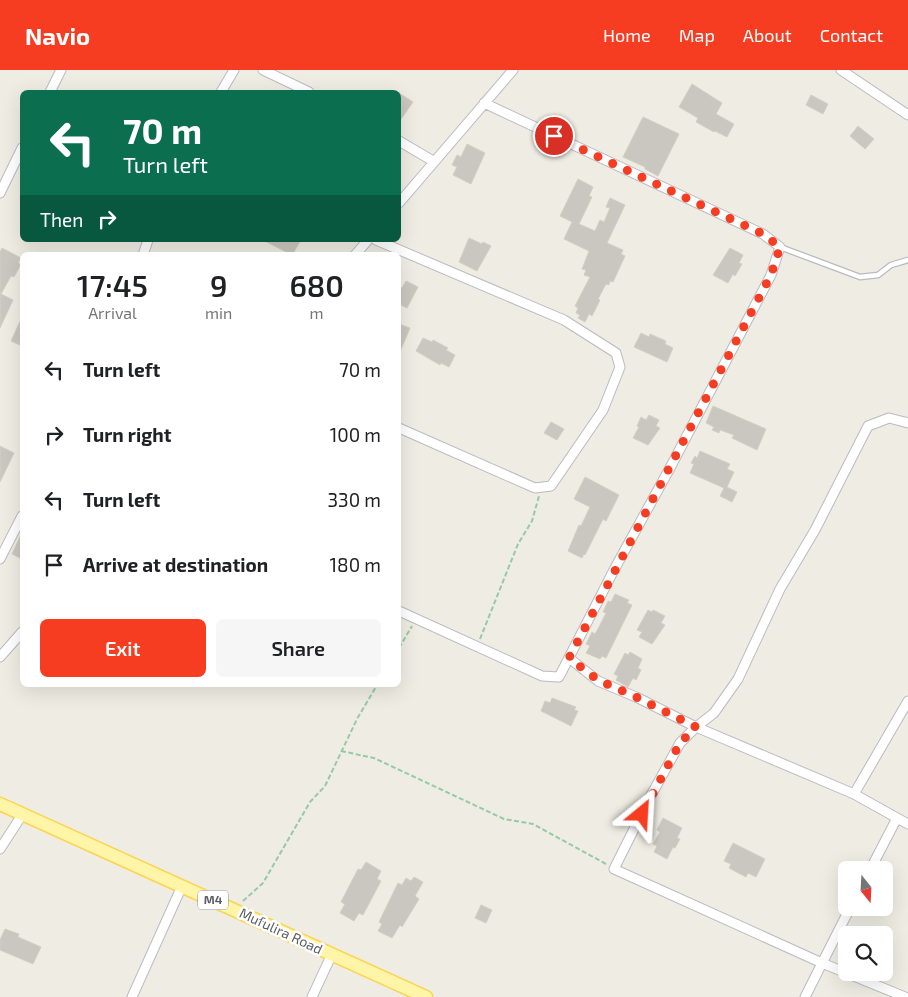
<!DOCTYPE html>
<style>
:root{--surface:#fff;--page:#f6f6f6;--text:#202124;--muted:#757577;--accent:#f63d22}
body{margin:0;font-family:"Exo 2",sans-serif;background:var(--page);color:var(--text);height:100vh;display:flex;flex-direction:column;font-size:19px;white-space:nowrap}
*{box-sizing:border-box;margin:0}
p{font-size:16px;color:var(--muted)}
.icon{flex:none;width:28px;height:28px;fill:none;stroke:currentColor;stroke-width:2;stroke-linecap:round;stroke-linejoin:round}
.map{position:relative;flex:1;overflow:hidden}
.side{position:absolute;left:20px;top:182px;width:381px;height:435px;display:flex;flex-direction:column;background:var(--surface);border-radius:8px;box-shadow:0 5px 20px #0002}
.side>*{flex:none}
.banner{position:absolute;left:20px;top:20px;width:381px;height:152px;border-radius:8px;box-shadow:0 5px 20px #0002;background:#0b6e4f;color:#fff;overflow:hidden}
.needle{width:32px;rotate:162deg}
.fabs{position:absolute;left:838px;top:791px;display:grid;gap:10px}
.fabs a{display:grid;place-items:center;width:55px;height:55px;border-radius:8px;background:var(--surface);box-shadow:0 5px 20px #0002;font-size:25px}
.pin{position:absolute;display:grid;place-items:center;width:42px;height:42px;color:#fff;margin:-21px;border:2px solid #fff;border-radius:50%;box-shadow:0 1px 5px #0007}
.me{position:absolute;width:55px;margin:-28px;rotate:27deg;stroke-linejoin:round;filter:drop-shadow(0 0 4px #0008)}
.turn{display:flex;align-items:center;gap:18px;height:105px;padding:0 20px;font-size:22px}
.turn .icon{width:65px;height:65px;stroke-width:2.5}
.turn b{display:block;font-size:35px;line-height:42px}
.then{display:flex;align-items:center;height:48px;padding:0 20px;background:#0003;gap:10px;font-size:19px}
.eta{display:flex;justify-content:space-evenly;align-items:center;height:85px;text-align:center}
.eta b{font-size:30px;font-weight:600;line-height:35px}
.action{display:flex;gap:10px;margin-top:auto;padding:10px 20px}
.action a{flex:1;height:58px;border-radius:8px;background:var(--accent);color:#fff;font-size:20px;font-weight:600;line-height:58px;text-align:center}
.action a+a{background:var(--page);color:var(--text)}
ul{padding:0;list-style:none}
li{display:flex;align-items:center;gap:15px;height:65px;padding:0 20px}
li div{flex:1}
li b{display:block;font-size:19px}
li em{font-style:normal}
header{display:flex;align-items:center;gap:30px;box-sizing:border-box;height:70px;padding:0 25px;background:var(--accent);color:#fff}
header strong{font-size:24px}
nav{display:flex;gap:28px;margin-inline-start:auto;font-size:18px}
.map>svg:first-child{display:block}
</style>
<header>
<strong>Navio</strong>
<nav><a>Home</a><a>Map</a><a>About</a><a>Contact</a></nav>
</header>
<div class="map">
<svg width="908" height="927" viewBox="0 0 908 927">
<rect width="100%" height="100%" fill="#efede3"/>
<path fill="#cac7c0" stroke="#d4cfc1" d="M692,14L722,33L716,44L734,54L727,67L715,61L714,62L696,52L698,48L679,37Z
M399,23L413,32L399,52Z
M811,25L828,34L823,44L806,35Z
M643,47L679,64L658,106L645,99V97L623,87Z
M858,56L874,69L865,79L850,66Z
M467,74L485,83L471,114L453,105L457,97L452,95L457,85L461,87Z
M578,109L593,117L589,126L592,127L579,154L595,161L600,150L604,152L610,138L606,137L610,128L625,135L607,173L623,180L621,184L625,186L613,212L610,211L609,215L606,214L598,229L600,230L592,246L589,244L585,252L578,248L580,245L576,243L578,238L575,236L590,207L584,205L586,200L582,199L589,181L564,169L572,152L560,146Z
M469,168L482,174L483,172L491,176L477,201L459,192Z
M263,170H301L292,185Z
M2,178L21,188L18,193L21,194L14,207L11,206L1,224L13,230L0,258V182Z
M730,178L743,185L739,193L742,194L735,206L733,204L728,213L713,205Z
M406,211L418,217L407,238L399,234V216L402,218Z
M22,247V276L11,271Z
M399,254L410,258L399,284Z
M641,263L649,267L650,264L666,271L665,274L673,278L667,292L634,277Z
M423,268L432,272L433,270L448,278L446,280L455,285L449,297L441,293L440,295L416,281Z
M713,336L766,359L757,380L732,368L734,365L720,360L719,363L712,360L714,357L706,353Z
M649,345L659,350L656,356L660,358L648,375L633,368L639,357L637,356L641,347L646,350Z
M551,352L564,359L557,370L544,363Z
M0,376L14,383L0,412Z
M700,381L730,394L727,399L734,402L727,417L737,422L732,432L720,426L724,418L690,403L694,394L691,393L695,386L697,388Z
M585,407L619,425L606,451L603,449L585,485L584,484L582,488L568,481L579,455L581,456L590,437L574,429Z
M22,462V489L12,484Z
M615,524L629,530L627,533L632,535L606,588L602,586L600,589L586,583L590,576L586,574L592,562L595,564L599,557L606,543L603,542L608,531L611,532Z
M648,540L652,542L653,540L665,546L661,553L665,555L652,574L639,567L642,562L637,560Z
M630,582L642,589L638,598L641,600L636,610L633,608L628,617L616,610L618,606L614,604L625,583L628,585Z
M552,628L576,637L574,640L578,641L571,656L541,641L545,631L550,633Z
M663,748L682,758L677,768L680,769L675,778L673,777L667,789L654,782L657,776L653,774L660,762L657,760Z
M733,773L765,789L756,807L748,803L746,807L729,798L731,794L724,791Z
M366,792L381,801L377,809L381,811L363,845L359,843L354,851L340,843L345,834L341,832L358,799L361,800Z
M414,807L423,812L415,826L419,829L402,857L400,855L392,868L378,861L382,854L379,852L398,813L402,815L406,808L411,811Z
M481,835L492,840L486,853L475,848Z
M5,859L19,864L18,867L41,877L33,894L0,880V870Z"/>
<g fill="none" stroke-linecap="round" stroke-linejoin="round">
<g stroke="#b8bbc0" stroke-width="7">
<path id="lane" d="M780,177L860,207L878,205L891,195L908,190"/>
</g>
<g stroke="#b8bbc0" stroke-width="11">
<path id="street" d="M263,0L309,22
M841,0L908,45
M50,22L61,0
M221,22L234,0
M399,71L433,91
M0,123L22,78
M399,133L513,0
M376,170L564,250L616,283L620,297L603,340L551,416L535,418L399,358
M143,185L148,170
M355,185L368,170
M0,489L22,446
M399,541L542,606L559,607L615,498L670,398L771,205L780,177L763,164L484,33
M0,587L22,562
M569,588L598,611L636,627L696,657L680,673L649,729L614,799L822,893L905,927
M854,724L696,657L714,643L738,609L780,519L815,460L868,356L889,348L908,353
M897,748L908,754
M0,779L22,745
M870,800L897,748L854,724L908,631
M132,927L182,816
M312,927L332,884
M805,927L850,838"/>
</g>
<g stroke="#fcd44f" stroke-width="15">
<path id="primary" d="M0,734L426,927"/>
</g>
<path stroke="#95caa7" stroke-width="2" stroke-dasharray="5 2.5" stroke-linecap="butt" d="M480,569L518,474L532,451L539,426
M399,578L412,556
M341,681L374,688L504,749L533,754L606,794
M243,831L263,813L310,732L325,716L357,649L377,615"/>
<use href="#lane" stroke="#fff" stroke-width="4.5"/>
<use href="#street" stroke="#fff" stroke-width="9"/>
<use href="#primary" stroke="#fff5a8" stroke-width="12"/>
</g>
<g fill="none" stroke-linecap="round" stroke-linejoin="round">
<path stroke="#f63d22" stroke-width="9" stroke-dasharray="0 16.2" d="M554,66L763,164L780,177L771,205L569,588L598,610L636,627L696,657L680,673L642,744"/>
</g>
<g text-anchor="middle" stroke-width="5" stroke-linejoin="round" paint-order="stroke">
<rect fill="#fff" stroke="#8c8f93" stroke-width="1" x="198" y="820.5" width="30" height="19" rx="4"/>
<g font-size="12" font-weight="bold" fill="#5b5f65">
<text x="213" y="834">M4</text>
</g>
<g font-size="14" fill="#5b5f65" stroke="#fff">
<text transform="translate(281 861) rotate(25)" y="5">Mufulira Road</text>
</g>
</g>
</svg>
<div class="fabs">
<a><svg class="needle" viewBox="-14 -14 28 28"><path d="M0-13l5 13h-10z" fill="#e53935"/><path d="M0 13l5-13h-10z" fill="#757577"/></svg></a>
<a><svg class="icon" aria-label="search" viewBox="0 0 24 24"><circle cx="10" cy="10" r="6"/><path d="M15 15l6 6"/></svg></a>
</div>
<div class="pin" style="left:554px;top:66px;background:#d93025"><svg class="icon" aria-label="arrive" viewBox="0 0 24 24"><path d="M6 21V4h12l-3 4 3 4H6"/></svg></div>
<svg class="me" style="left:642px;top:744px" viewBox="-20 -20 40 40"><path d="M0-17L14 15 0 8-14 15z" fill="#f63d22" stroke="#fff" stroke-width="4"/></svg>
<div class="banner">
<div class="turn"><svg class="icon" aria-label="left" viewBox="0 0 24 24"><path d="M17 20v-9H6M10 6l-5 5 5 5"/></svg><div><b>70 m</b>Turn left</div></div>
<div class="then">Then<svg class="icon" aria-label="right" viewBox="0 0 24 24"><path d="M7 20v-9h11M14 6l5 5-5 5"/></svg></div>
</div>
<section class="side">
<div class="eta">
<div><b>17:45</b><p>Arrival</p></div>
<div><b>9</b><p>min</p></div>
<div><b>680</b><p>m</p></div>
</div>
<ul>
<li><svg class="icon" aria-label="left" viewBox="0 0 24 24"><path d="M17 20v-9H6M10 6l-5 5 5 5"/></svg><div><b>Turn left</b></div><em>70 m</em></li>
<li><svg class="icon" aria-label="right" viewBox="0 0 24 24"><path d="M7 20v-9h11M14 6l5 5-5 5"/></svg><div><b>Turn right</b></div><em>100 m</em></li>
<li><svg class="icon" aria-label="left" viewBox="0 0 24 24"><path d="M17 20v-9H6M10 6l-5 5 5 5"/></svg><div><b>Turn left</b></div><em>330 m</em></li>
<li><svg class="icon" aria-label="arrive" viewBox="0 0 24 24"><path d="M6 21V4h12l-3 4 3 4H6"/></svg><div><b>Arrive at destination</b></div><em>180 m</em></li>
</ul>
<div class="action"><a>Exit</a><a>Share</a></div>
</section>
</div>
